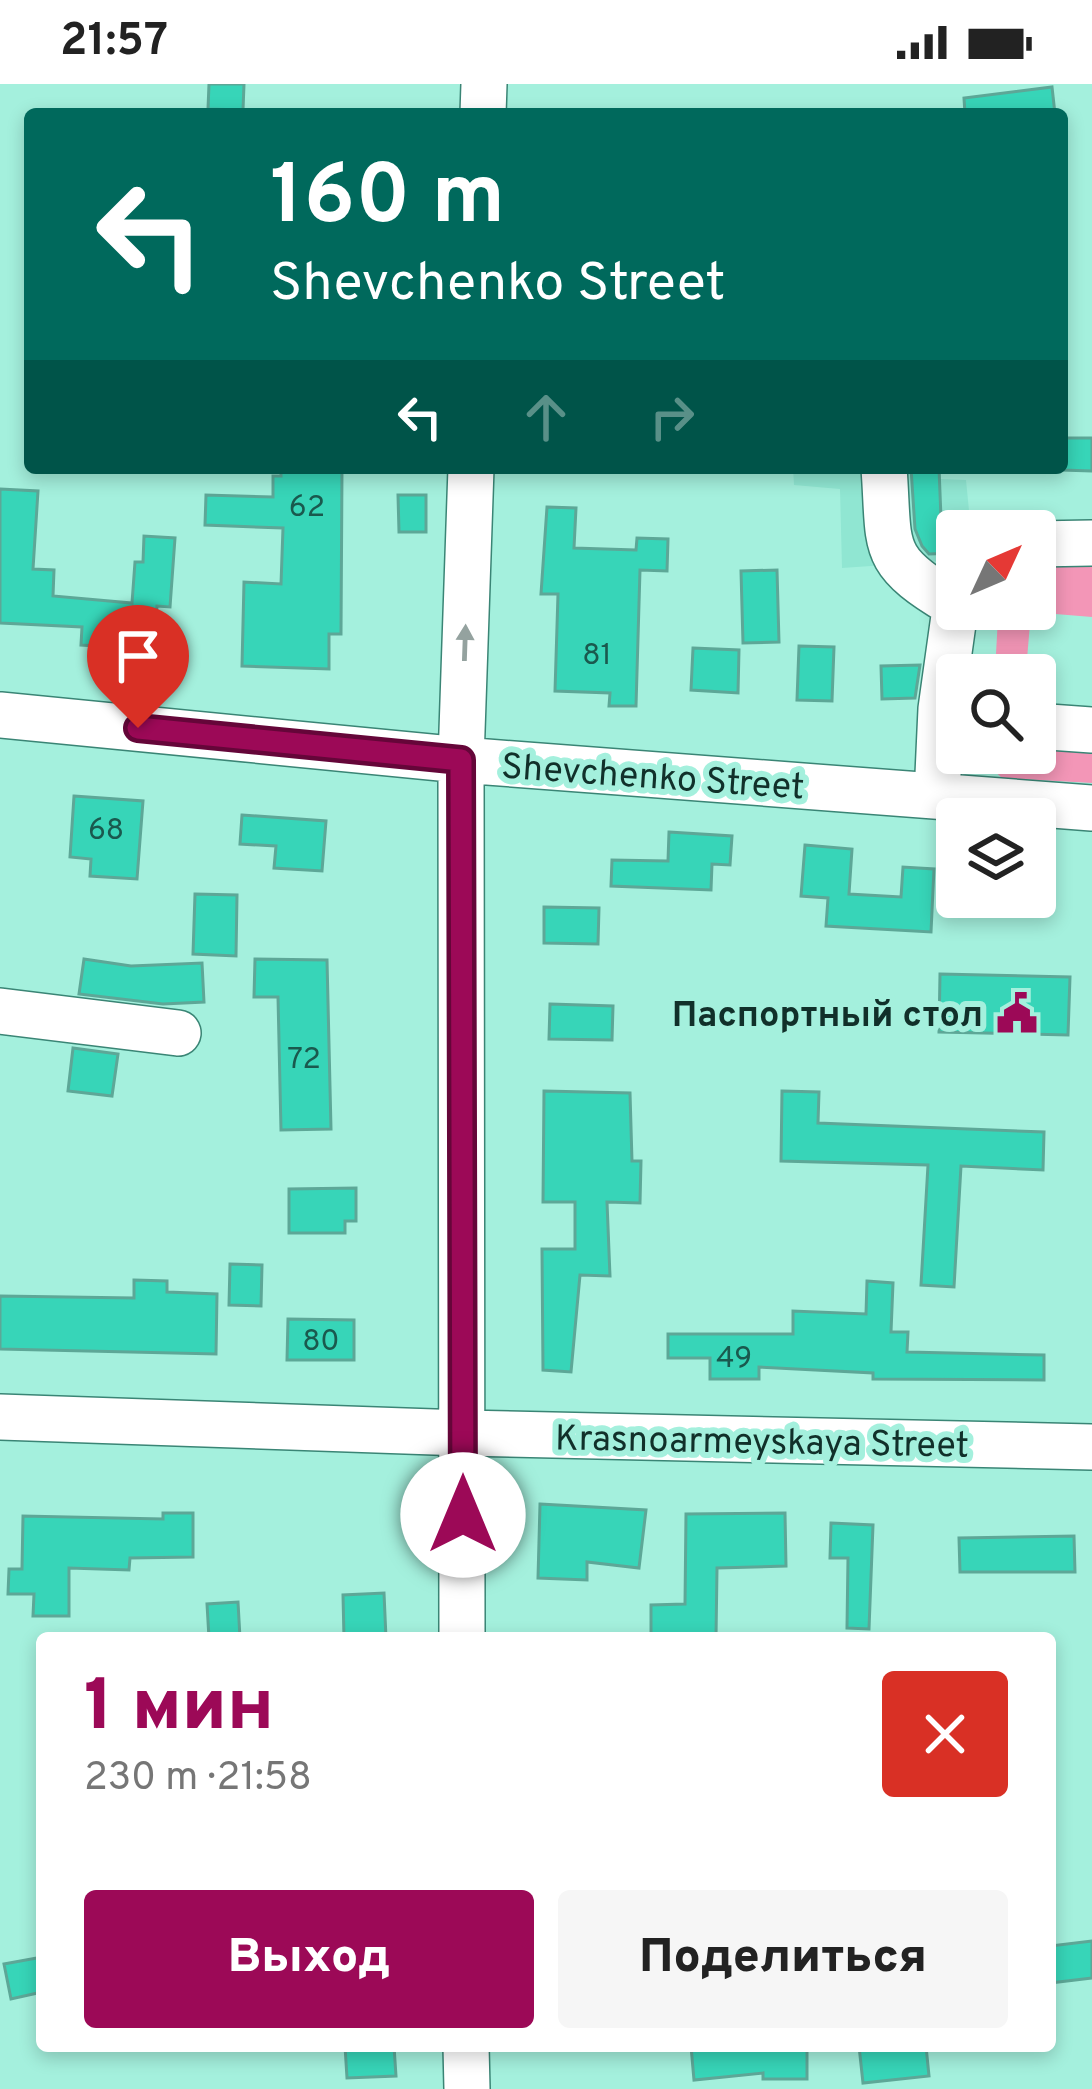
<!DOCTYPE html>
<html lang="ru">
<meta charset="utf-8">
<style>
:root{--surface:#fff;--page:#f6f6f6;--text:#222;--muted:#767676;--accent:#9c0957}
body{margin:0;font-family:Overpass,sans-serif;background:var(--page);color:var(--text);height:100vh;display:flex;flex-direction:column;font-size:45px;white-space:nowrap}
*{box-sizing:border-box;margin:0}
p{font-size:39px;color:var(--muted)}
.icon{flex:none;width:66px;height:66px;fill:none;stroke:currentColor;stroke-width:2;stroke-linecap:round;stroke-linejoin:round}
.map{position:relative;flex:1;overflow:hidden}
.panel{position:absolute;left:36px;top:1548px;width:1020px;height:420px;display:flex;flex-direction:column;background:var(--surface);border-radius:12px;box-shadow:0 6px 18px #0003}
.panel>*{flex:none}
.guide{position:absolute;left:24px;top:24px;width:1044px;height:366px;border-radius:12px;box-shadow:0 6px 18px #0003;background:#00695c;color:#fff;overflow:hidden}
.needle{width:78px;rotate:46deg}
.tools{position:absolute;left:936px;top:426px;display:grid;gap:24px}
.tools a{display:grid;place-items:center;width:120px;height:120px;border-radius:12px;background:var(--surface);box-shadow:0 6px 18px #0003;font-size:60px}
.pin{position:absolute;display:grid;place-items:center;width:102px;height:102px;color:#fff;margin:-123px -51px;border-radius:50% 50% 50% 0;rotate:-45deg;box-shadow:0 0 12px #0007}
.pin .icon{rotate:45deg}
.me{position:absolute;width:132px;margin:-66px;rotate:0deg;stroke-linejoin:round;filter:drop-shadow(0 0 9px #0008)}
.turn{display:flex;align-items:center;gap:42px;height:252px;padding:0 48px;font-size:54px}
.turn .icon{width:156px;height:156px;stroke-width:2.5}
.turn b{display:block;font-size:84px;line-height:102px}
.lanes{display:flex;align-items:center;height:114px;padding:0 48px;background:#0003;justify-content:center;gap:60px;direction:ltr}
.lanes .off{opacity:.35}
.round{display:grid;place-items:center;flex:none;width:126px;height:126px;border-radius:12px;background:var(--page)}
.headline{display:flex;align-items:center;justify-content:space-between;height:204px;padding:0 48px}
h1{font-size:72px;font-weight:800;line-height:90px;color:var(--accent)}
.action{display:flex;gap:24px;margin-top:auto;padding:24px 48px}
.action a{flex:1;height:138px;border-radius:12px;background:var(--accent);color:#fff;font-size:48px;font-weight:800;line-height:138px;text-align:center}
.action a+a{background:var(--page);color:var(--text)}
.status{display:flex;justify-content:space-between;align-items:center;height:84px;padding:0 60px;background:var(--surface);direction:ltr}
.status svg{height:33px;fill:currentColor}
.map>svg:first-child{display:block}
</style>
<div class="status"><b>21:57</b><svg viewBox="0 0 49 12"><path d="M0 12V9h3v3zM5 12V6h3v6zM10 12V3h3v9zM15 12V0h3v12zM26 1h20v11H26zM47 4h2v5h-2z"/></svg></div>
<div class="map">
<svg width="1092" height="2005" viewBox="0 0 1092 2005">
<rect width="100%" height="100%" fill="#a4f0dd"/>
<path fill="#90e6d2" d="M793,384H941V395L966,396L971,447H957V476L842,484L840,405L794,401Z"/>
<path fill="#f396b7" d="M1035,472L1092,477V533L1031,528L1027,575L996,570L998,533L968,525H1035Z
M1035,656L1092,660V699L1002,694L989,682L994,669H1035Z"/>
<path fill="#37d5b8" stroke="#5da797" stroke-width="3" d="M209,0H244L243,26L208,25Z
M1052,3L1055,30H965L964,14Z
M1062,354H1092V387L1062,386Z
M281,384H342L341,550H329V585L242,582L244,498L281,500L283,444L205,441L206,411L273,413V392H281Z
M911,384H939L941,434H957V469L929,470L922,462L915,445Z
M0,405L38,407L33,485L54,486L53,512L132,519L135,478H143L144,452L175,454L170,523L157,522L155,548L116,545L115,563L81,561L82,543L0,539Z
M398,411H426V448H399Z
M547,423L576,424L574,464L636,466L637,454L668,455L667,487L640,486L636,622H609L610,609L555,607L558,510H541Z
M777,486L779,558L743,559L741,487Z
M799,562L834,563L832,617L797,616Z
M693,564L739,566L738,609L691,606Z
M920,581L915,614L882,615L881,582Z
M74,712L143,717L137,795L90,792L91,775L70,773Z
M242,731L326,737L322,787L274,784L276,762L240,760Z
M669,748L732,752L730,781L712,780L711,806L611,802L612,776L668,777Z
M805,761L852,765L849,810L901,813L903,783L934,785L931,848L826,842L828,814L801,812Z
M195,810L237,811L236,872L193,870Z
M544,823L599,824L598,860L544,859Z
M84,875L131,882L202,879L204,918L163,920L79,910Z
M255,875L327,876L331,1045L281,1046L278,913H254Z
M940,890L1070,893L1068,951L939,948Z
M550,920L613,922L612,956L549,955Z
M73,964L118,970L112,1012L68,1007Z
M544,1007L630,1009L632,1077H641L640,1119L607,1118L610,1192L580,1191L571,1288L543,1286L542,1165H575V1118H543Z
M782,1007L819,1008L818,1039L1044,1048L1043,1086L961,1082L954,1203L921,1201L928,1081L781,1077Z
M356,1104V1137H345V1149H289V1105Z
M230,1180L262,1181L261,1222L229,1221Z
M134,1196L167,1197V1208L217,1210L216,1270L0,1265V1212L134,1214Z
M867,1197L893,1199L891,1248H908L907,1268L1044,1271V1296L873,1295V1289L759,1283V1295H710V1274H668V1250H793V1227L866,1230Z
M288,1235L354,1236V1276H287Z
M540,1420L646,1426L639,1484L587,1478V1496L538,1494Z
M163,1429H193V1473L130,1474L129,1486L69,1484V1532H33L34,1510H8L9,1485H22L23,1432L163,1435Z
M785,1429L786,1482L717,1484L716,1554H651V1521L685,1520L686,1430Z
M831,1439L873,1441L869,1545L847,1544L848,1474H830Z
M1074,1452L1075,1488H960L959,1454Z
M384,1509L386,1554H344L343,1511Z
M238,1518L240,1554H209L207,1520Z
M1092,1857V1894L1050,1899V1862Z
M42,1873V1908L11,1915L4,1880Z
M345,1962H394L396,1992L347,1994Z
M691,1962H807V1995H763V1989L694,1996Z
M859,1962H926L929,1992L863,1999Z"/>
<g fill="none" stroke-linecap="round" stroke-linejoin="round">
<g stroke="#3a8575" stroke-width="48">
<path id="minor" d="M483,30L484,0
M884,384C890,464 878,475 952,519
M1035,460L1092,459
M0,631L461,676L1092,724
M1035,642L1092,646
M937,712L941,625L957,511
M0,927L178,949
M0,1333L463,1349L1092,1363
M462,1554L461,676L471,384
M466,1962L467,2005"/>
</g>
<use href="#minor" stroke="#fff" stroke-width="45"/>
</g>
<defs><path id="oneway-solid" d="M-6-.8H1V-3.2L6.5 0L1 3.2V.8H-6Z" transform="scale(3)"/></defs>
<use fill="#94a29f" href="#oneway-solid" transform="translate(465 559) rotate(-88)"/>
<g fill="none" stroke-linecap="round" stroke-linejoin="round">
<g stroke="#650639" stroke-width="30">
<path id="route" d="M138,644L461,676L463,1431"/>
</g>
<use href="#route" stroke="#9c0957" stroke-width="21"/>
</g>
<defs>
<g id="civic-bare" transform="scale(3.24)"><path d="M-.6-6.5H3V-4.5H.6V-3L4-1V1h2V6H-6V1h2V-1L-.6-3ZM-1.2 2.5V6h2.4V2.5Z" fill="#9c0957" stroke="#a4f0dd" stroke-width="2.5" paint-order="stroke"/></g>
</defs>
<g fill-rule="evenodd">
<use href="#civic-bare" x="1017" y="929"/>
</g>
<g text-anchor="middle" stroke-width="12" stroke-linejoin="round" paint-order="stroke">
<g font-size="30" fill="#1a594e">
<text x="307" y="432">62</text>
<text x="597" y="580">81</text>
<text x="106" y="755">68</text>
<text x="304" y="984">72</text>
<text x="321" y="1266">80</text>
<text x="734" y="1283">49</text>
</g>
<g font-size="36" fill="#11302a" stroke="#a4f0dd">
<text transform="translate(653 691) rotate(4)" y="13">Shevchenko Street</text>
<text transform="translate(762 1356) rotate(1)" y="13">Krasnoarmeyskaya Street</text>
</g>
<g font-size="36" font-weight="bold" fill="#11302a" stroke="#a4f0dd" text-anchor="end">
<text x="983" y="942">Паспортный стол</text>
</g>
</g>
</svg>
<div class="tools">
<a><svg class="needle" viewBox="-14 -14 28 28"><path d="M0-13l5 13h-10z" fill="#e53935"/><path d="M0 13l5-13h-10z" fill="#767676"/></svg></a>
<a><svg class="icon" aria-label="search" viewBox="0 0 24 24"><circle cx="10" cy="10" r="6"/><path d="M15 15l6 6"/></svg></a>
<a><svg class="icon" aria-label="layers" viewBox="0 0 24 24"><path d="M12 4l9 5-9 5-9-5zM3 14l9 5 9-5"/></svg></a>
</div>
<div class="pin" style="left:138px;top:644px;background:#d93025"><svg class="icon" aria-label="arrive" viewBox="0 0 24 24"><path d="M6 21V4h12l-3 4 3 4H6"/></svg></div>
<svg class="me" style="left:463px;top:1431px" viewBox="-20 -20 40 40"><circle r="19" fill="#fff"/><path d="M0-13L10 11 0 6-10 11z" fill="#9c0957"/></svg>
<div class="guide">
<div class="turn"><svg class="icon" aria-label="left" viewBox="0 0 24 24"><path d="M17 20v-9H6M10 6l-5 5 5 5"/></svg><div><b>160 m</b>Shevchenko Street</div></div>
<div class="lanes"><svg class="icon" aria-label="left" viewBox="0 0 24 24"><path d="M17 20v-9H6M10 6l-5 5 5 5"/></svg><svg class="icon off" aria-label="ahead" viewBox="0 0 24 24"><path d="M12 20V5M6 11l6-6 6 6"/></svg><svg class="icon off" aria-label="right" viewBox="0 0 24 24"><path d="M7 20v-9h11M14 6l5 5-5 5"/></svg></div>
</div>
<section class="panel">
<div class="headline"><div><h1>1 мин</h1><p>230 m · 21:58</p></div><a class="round" style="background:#d93025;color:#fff"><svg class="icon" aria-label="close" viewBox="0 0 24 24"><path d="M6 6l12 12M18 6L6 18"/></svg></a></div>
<div class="action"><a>Выход</a><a>Поделиться</a></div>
</section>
</div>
